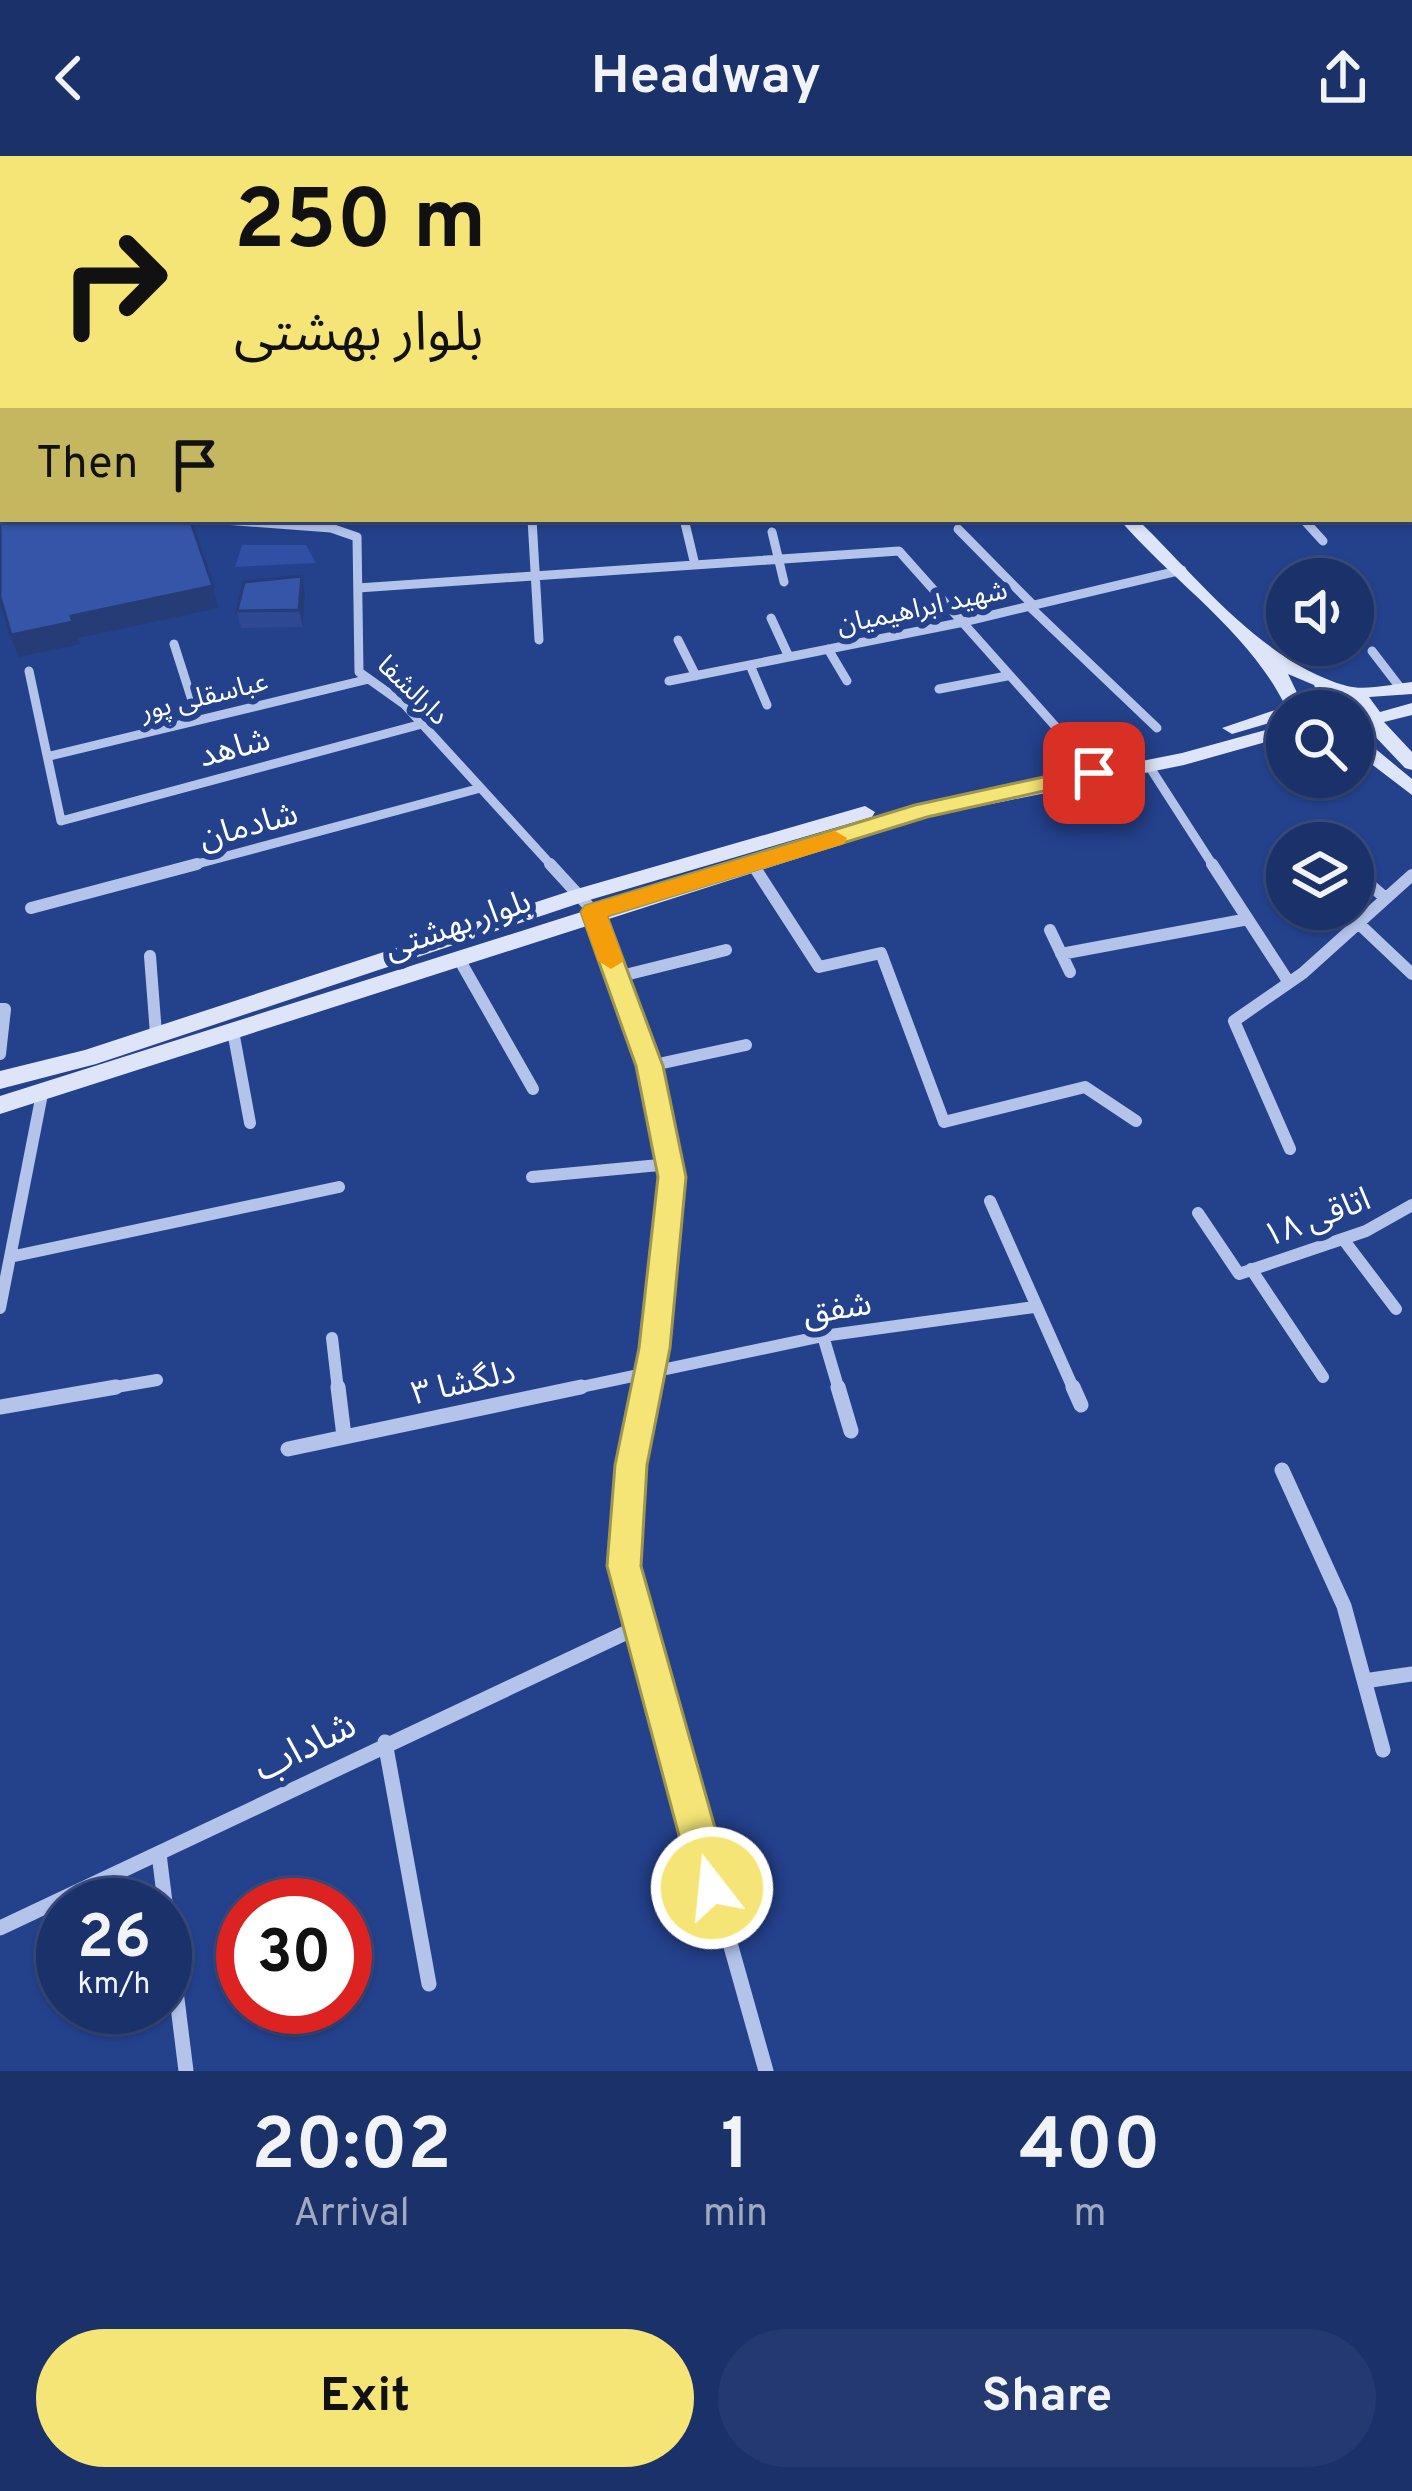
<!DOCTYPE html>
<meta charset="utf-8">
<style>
:root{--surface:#1b3169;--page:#24396f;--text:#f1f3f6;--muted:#a0a9c0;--line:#394c7d;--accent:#f5e577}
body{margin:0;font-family:Overpass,"Noto Sans Arabic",sans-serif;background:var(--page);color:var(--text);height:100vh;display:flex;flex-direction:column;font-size:45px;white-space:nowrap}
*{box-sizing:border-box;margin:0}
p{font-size:39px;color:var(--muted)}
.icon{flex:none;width:66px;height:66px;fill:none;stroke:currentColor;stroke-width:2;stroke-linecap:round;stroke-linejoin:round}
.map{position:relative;height:1915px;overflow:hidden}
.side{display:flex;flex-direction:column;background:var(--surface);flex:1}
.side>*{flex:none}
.top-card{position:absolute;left:0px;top:0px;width:1413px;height:366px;box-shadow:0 3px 9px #0004,0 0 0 3px var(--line);background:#f5e577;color:#111;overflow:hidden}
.tools{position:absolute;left:1266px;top:402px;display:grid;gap:24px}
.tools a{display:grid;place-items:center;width:108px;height:108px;border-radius:50%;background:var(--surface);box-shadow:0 3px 9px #0004,0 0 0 3px var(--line);font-size:60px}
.speed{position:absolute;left:36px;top:1722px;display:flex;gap:24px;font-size:60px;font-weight:700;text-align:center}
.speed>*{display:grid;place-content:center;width:156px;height:156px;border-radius:50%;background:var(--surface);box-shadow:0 3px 9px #0004,0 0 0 3px var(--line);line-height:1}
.speed small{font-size:30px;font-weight:400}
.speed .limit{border:18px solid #d22;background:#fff;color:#111}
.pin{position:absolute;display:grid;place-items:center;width:102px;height:102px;color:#fff;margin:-51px;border-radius:24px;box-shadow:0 6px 18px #0006}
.me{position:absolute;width:132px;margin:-66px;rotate:344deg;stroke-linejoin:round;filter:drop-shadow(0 0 9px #0008)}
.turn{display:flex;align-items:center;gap:42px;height:252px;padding:0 36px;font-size:54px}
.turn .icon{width:156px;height:156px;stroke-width:2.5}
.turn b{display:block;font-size:84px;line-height:102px}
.then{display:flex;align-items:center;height:114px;padding:0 36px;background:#0003;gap:24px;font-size:45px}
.eta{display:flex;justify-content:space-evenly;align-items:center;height:204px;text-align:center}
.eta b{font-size:72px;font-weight:700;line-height:84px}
.primary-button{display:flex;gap:24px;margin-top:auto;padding:24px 36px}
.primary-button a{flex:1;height:138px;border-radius:72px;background:var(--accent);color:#111;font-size:48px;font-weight:700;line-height:138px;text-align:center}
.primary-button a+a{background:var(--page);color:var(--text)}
header{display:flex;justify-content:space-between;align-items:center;height:156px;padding:0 36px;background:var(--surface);font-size:54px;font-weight:700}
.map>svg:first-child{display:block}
</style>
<header><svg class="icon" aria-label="back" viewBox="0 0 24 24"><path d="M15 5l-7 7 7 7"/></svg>Headway<svg class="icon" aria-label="share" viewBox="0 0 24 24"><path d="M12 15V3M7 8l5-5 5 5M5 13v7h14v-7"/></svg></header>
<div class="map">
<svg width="1412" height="1915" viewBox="0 0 1412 1915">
<rect width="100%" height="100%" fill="#24418c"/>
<path fill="#2f50a4" d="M242,389H306L316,407L235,411Z"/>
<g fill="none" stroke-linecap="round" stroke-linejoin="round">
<path stroke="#b3c3ea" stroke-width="8" d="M893,0L898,3
M1033,0L1037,3
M1146,0L1150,3
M272,3L294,0
M426,3L434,0"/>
<path stroke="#b3c3ea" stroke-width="9" d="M211,363L331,372L357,381L359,516L404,548L553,711
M532,363L539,484
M684,363L695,409
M1303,363L1323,385
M958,373L1032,448
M772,376L784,426
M358,432L899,395L1072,589
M1028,449L1157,572
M771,462L789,501
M678,484L696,520
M174,488L198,563
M828,493L847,525
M1372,495L1402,534
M750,509L767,549
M29,515L61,665L422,568
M669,525L959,467L1182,414
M939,533L1007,520
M50,600L369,523
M1149,610L1214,711
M186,711L477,633"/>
<path stroke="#b3c3ea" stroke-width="12" d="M550,708L594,756L649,910L672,1021L646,1234
M1212,708L1288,825
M753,709L819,811L881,797L944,966L1085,931L1136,965
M1353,714L1383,740
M31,752L197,708
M1355,764L1412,818
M1050,774L1070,816
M1061,798L1243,764
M150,800L156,878
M459,803L533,933
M617,821L726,794
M0,853H5L0,898
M233,875L250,967
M649,910L746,889
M1290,993L1234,865L1303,817L1412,719
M532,1021L670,1008
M990,1045L1074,1234
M1198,1057L1239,1118L1366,1075L1412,1049
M1343,1083L1396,1153
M10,1101L339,1031
M1251,1113L1323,1221
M0,1152L42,938
M823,1180L839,1234
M332,1182L338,1234
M98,1234L157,1224
M567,1234L823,1180L1034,1151"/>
<path stroke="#b3c3ea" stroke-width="15" d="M338,1231L344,1280
M646,1231L631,1309L624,1410L766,1915
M838,1231L851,1275
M1073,1231L1081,1249
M0,1251L116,1231
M288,1293L581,1231
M1282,1314L1344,1450L1383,1594
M1371,1524L1412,1518
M385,1586L429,1828
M159,1698L186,1915
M0,1772L640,1470"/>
<path fill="#dee5f8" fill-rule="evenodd" d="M543,0H561L564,3H546Z
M1119,363H1137C1198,422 1262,506 1347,530C1365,535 1393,528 1412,526V538L1369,541L1380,556L1412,547V559L1384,566L1412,596V614L1405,612L1369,574L1360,580L1412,623V639L1353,594V567L1361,562V554L1345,541L1316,534L1314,529L1288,518L1300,543L1298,547H1284C1245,472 1173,426 1119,363Z
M1287,550L1296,555H1287V562L1232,578L1222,572Z
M1287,568V580L1184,609L927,661L0,958V940L916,650L1182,597Z
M865,650L875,656L872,661L586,745L96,908L0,933V915L85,894L570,735Z"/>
<path fill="#f7f9fe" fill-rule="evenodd" d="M365,0H388L363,3Z
M3,122V132L0,133V123Z"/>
</g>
<path fill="#2e4991" d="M302,420L305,437L303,471L241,472L237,455Z"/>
<path fill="#253c76" d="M302,420L305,437L303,471L299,454Z
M213,430L218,452L78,482L71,460Z
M73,466L80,488L18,501L11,479Z"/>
<path fill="#3555a9" stroke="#253c76" stroke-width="3" d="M0,307H3V363H190L213,430L71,460L73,466L11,479L0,441Z
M302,420L299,454L237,455L244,426Z"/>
<path fill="#f5e577" stroke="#9f954d" stroke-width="3" d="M1094,610L1105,617L1102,622L927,661L607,760L663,910L686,1021L670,1192L647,1309L641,1410L732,1732L726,1746L712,1751L699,1746L693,1732L607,1410L615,1309L639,1192L658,1021L636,910L581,756L585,750L915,649Z"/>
<path fill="#f59e0b" d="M835,675L847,682L844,688L607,760L624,805L611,813L598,805L581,756L585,750Z"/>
<g text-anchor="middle" stroke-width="12" stroke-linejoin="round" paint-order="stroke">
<g font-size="27" fill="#fff" stroke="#24418c">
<text transform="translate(922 451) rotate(-12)" y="9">شهید ابراهیمیان</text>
<text transform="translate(413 534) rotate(44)" y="9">دارالشفا</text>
<text transform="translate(204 540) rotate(-14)" y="9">عباسقلی پور</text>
</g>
<g font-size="33" fill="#fff" stroke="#24418c">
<text transform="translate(234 590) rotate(-15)" y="12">شاهد</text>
<text transform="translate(248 668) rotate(-15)" y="12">شادمان</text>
<text transform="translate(457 767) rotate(-19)" y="12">بلوار بهشتی</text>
<text transform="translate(1316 1060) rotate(-21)" y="12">اتاقی ۱۸</text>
<text transform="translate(837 1151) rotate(-9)" y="12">شفق</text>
<text transform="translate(463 1225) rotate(-13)" y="12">دلگشا ۳</text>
</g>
<g font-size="39" fill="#fff" stroke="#24418c">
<text transform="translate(304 1589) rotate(-27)" y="14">شاداب</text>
</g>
</g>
</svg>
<div class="tools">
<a><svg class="icon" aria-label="sound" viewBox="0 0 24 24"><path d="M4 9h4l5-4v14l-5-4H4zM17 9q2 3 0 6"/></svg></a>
<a><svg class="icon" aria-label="search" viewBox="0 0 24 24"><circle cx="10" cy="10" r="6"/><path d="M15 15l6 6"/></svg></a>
<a><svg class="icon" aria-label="layers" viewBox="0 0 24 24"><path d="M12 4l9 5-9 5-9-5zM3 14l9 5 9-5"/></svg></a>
</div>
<div class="speed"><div>26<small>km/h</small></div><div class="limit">30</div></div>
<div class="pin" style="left:1094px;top:617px;background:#d93025"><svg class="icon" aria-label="arrive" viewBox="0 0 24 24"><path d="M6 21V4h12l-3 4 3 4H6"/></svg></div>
<svg class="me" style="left:712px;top:1732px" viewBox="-20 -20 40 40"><circle r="17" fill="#f5e577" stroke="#fff" stroke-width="3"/><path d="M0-11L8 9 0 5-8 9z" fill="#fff"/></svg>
<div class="top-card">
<div class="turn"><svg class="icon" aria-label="right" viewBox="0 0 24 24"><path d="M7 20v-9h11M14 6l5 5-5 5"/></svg><div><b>250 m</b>بلوار بهشتی</div></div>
<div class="then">Then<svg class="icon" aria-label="arrive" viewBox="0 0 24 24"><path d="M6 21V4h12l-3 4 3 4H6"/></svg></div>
</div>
</div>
<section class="side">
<div class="eta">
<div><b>20:02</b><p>Arrival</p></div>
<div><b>1</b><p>min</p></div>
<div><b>400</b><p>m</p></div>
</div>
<div class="primary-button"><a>Exit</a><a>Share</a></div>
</section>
